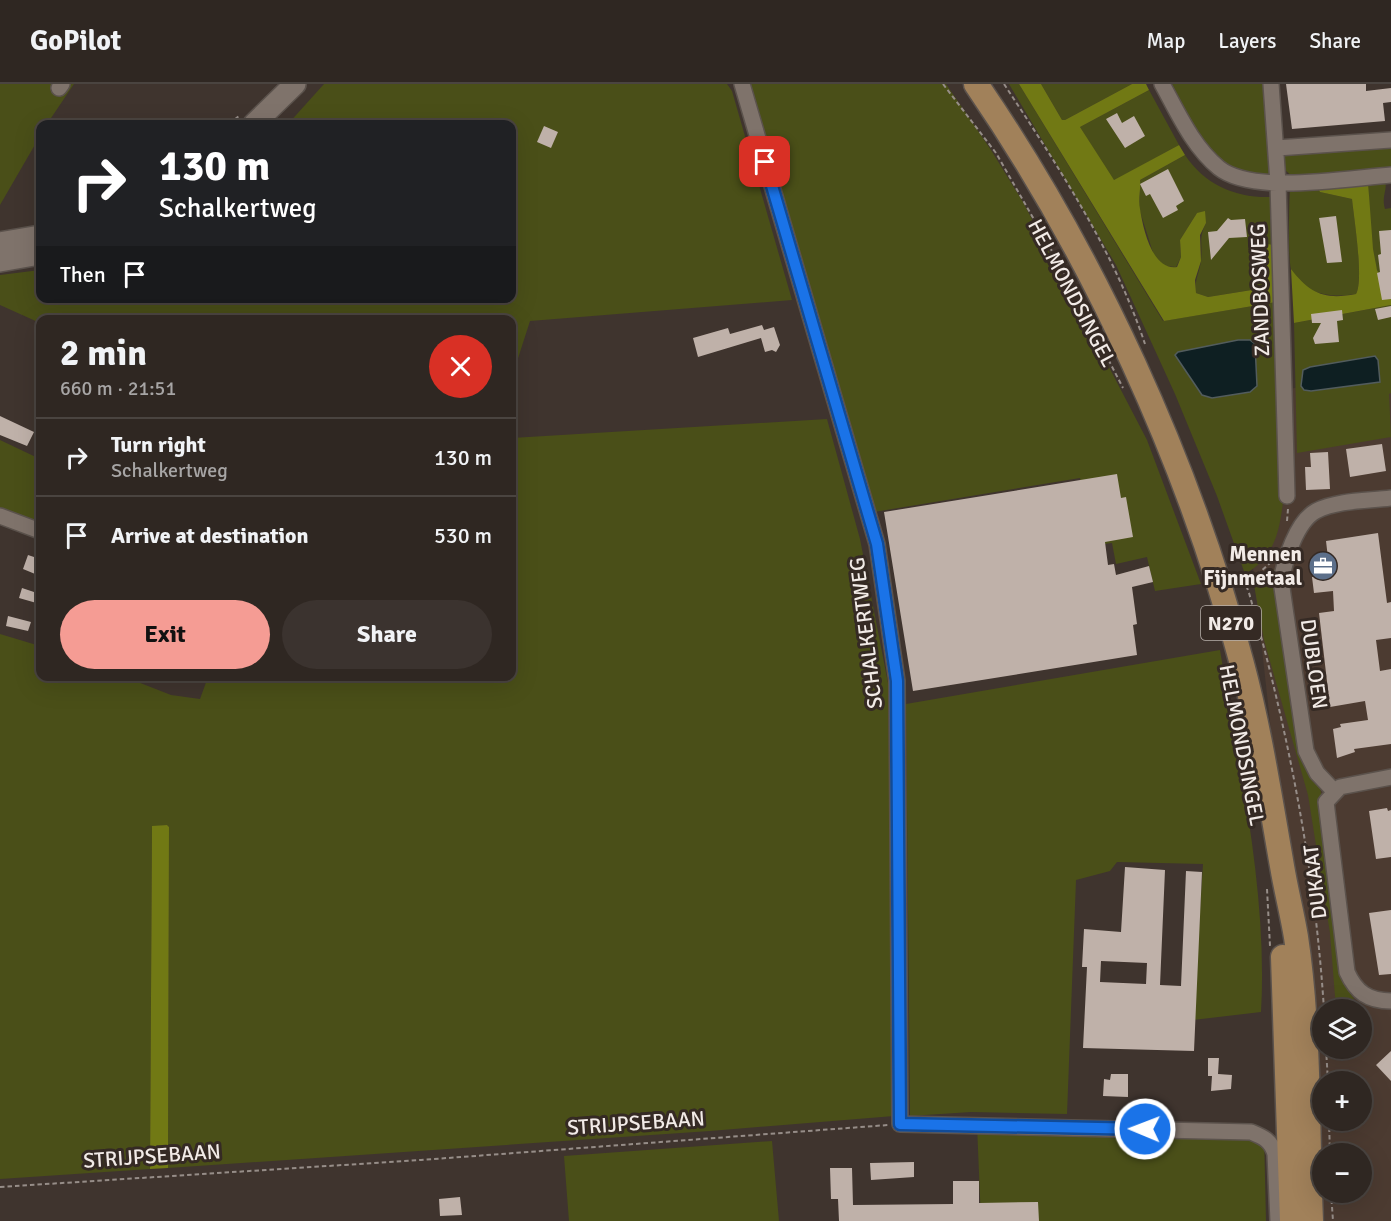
<!DOCTYPE html>
<meta charset="utf-8">
<style>
:root{--surface:#2f2722;--page:#3b332f;--text:#f1f3f6;--muted:#a7a5a5;--line:#4a4440;--accent:#f59c94}
body{margin:0;font-family:Signika,sans-serif;background:var(--page);color:var(--text);height:100vh;display:flex;flex-direction:column;font-size:22px;white-space:nowrap}
*{box-sizing:border-box;margin:0}
p{font-size:20px;color:var(--muted)}
.icon{flex:none;width:33px;height:33px;fill:none;stroke:currentColor;stroke-width:2;stroke-linecap:round;stroke-linejoin:round}
.map{position:relative;flex:1;overflow:hidden}
.drawer{position:absolute;left:36px;top:231px;width:480px;height:366px;display:flex;flex-direction:column;background:var(--surface);border-radius:12px;box-shadow:0 6px 24px #0002,0 0 0 2px var(--line)}
.drawer>*{flex:none}
.hud{position:absolute;left:36px;top:36px;width:480px;height:183px;border-radius:12px;box-shadow:0 6px 24px #0002,0 0 0 2px var(--line);background:#202124;color:#fff;overflow:hidden}
.fabs{position:absolute;left:1312px;top:915px;display:grid;gap:12px}
.fabs a{display:grid;place-items:center;width:60px;height:60px;border-radius:50%;background:var(--surface);box-shadow:0 6px 24px #0002,0 0 0 2px var(--line);font-size:30px}
.pin{position:absolute;display:grid;place-items:center;width:51px;height:51px;color:#fff;margin:-26px;border-radius:12px;box-shadow:0 3px 9px #0006}
.me{position:absolute;width:66px;margin:-33px;rotate:271deg;stroke-linejoin:round;filter:drop-shadow(0 0 4px #0008)}
.turn{display:flex;align-items:center;gap:21px;height:126px;padding:0 24px;font-size:27px}
.turn .icon{width:78px;height:78px;stroke-width:2.5}
.turn b{display:block;font-size:42px;line-height:51px}
.then{display:flex;align-items:center;height:57px;padding:0 24px;background:#0003;gap:12px;font-size:22px}
.round{display:grid;place-items:center;flex:none;width:63px;height:63px;border-radius:32px;background:var(--page)}
.summary{display:flex;align-items:center;justify-content:space-between;height:102px;padding:0 24px}
h1{font-size:36px;font-weight:800;line-height:45px}
.button{display:flex;gap:12px;margin-top:auto;padding:12px 24px}
.button a{flex:1;height:69px;border-radius:36px;background:var(--accent);color:#111;font-size:24px;font-weight:800;line-height:69px;text-align:center}
.button a+a{background:var(--page);color:var(--text)}
ul{padding:0;list-style:none}
li{display:flex;align-items:center;gap:18px;height:78px;padding:0 24px;border-top:2px solid var(--line)}
li div{flex:1}
li b{display:block;font-size:22px}
li em{font-style:normal}
header{display:flex;align-items:center;gap:36px;box-sizing:border-box;height:84px;padding:0 30px;background:var(--surface);border-bottom:2px solid var(--line)}
header strong{font-size:28px}
nav{display:flex;gap:33px;margin-inline-start:auto;font-size:21px}
.map>svg:first-child{display:block}
</style>
<header>
<strong>GoPilot</strong>
<nav><a>Map</a><a>Layers</a><a>Share</a></nav>
</header>
<div class="map">
<svg width="1391" height="1137" viewBox="0 0 1391 1137">
<rect width="100%" height="100%" fill="#3f342e"/>
<path fill="#4c3b31" fill-rule="evenodd" d="M1391,283V1137H1325L1247,429L1192,326ZM1323,926H1362V964H1323ZM1323,998H1362V1036H1323ZM1323,1070H1362V1108H1323Z"/>
<path fill="#4a4f18" d="M0,0H74L47,40H40V52L0,121Z
M324,0H727L732,7L792,216L530,237L512,293V236H40V239L0,221V191L40,186V214H512V40H288Z
M746,0H946L991,66L1023,118L1147,356L1201,500L1155,507L1147,473L1116,480L1112,459L1090,462L1080,394L874,428Z
M1009,0H1019L1163,237L1276,218L1283,418C1279,450 1274,473 1245,490L1217,412L1175,310L1116,181Z
M1041,0H1132L1065,36H1062Z
M1172,0H1264L1273,86L1262,94C1253,91 1240,88 1231,83C1202,65 1188,29 1172,0Z
M1149,6L1179,61L1115,96L1112,95L1080,43Z
M1391,63V86L1294,94L1284,85L1285,72Z
M1185,71C1205,101 1235,114 1271,113L1274,161L1262,165L1264,204L1208,213L1196,209C1194,196 1200,188 1201,176C1203,160 1198,155 1206,139L1197,129L1180,156L1181,173L1176,183L1164,182L1155,175L1139,124L1140,96Z
M1385,96C1388,106 1381,111 1385,125L1391,124V201C1387,198 1383,196 1380,192C1367,171 1370,122 1368,98Z
M1316,102L1320,108L1352,115C1354,133 1364,196 1356,210C1333,214 1301,211 1291,185C1288,175 1289,118 1290,105Z
M1391,221V309L1389,310L1391,353L1297,369L1294,239Z
M827,335L860,455L888,599L894,1032L710,1047L168,1084L169,743L167,741L152,743L150,1085L0,1095V550L40,562V592L125,593L171,611L200,615L208,593L512,592V354Z
M0,356L40,375V444L0,427Z
M1276,484V498L1302,678L1320,704L1323,718L1341,885L1346,903L1354,915L1347,925H1336L1330,849L1308,711L1264,556L1254,501Z
M1220,566C1239,684 1268,809 1261,928L1193,936L1203,780L1117,778L1110,787L1076,796L1067,1030L971,1028L910,1032L906,620Z
M977,1041L1264,1049L1266,1137H981Z
M772,1057L779,1137H569L564,1072Z"/>
<path fill="#717914" d="M1019,0H1041L1062,36H1065L1132,0H1146L1149,6L1080,43L1114,96L1179,61L1185,71L1140,96C1141,105 1138,115 1140,125C1143,144 1152,187 1177,183L1181,173L1180,156L1197,129L1205,127L1206,139L1200,151L1201,177L1195,196L1196,209L1208,213L1264,204L1262,165L1267,160L1274,161L1276,218L1164,237Z
M1368,98L1373,165L1377,186L1381,194L1391,201V221L1294,239L1291,185C1310,210 1325,216 1356,210C1364,196 1354,134 1352,115L1320,108L1316,102Z
M167,741L169,743L168,1084L150,1085L152,742Z"/>
<path fill="#0e1f22" stroke="#525c5d" stroke-width="1.5" d="M1238,256H1250L1255,260L1257,302L1250,308L1212,314L1202,311L1175,271L1178,268Z
M1375,272L1378,276L1380,298L1311,307L1304,306L1301,302L1303,286L1310,283Z"/>
<path fill="#bfb1a9" fill-rule="evenodd" d="M1286,0H1366V7L1391,4V18L1383,19L1385,37L1292,45Z
M1117,29L1122,39L1134,32L1145,52L1125,64L1106,35Z
M544,42L558,48L551,64L537,58Z
M1168,85L1184,117L1176,122L1178,126L1163,134L1150,110L1146,112L1140,100Z
M1336,132L1342,178L1327,179L1319,134Z
M1228,134L1231,136L1245,135L1247,153L1229,154L1211,176L1208,148L1217,147Z
M1391,146V215L1382,216L1377,189L1380,188L1378,171L1381,170L1379,147Z
M1391,222V233L1378,236L1375,225Z
M1342,226L1343,236L1337,237L1339,258L1315,260L1313,254L1321,239H1312L1311,230Z
M762,241L764,246L774,243L780,261L776,268L772,266L765,268L761,254L698,273L693,254L728,244L730,250Z
M0,332L34,348L27,362L0,351Z
M1382,360L1386,387L1350,393L1346,365Z
M1328,368L1330,405L1306,406L1305,383H1311L1310,369Z
M1117,390L1121,414L1126,413L1133,453L1105,458L1108,481L1114,480L1116,491L1149,482L1153,498L1132,503L1137,540L1133,541L1137,571L913,607L884,428Z
M1378,449L1387,519L1391,518V554L1376,556L1380,587L1391,585V660L1354,665L1355,668L1337,674L1333,645L1341,643L1340,640L1368,636L1365,617L1330,623L1319,529L1334,527L1333,507L1314,509L1312,493L1317,492L1315,476L1328,474L1326,457Z
M28,471L40,475V492L23,485Z
M22,504L40,510V520L19,514Z
M8,532L31,538L28,547L6,542Z
M1387,724L1388,727L1391,726V773L1376,775L1369,727Z
M1125,783L1165,786L1160,901L1181,902L1186,787L1202,788L1194,967L1083,964L1087,883H1082L1084,845L1121,848ZM1101,877L1147,879L1146,900L1100,898Z
M1391,826V890L1379,891L1369,829Z
M1391,967V997L1376,981Z
M1208,974H1219L1218,990L1232,991L1231,1005L1211,1007L1212,992H1208Z
M1111,990H1128V1013L1103,1012L1104,995L1110,996Z
M914,1078V1093L871,1096L870,1079Z
M830,1084H852L853,1121L953,1120V1097H979V1119L1038,1118L1039,1137H839L838,1115H831Z
M460,1113L462,1131L440,1132L439,1115Z"/>
<g fill="none" stroke-linecap="round" stroke-linejoin="round">
<g stroke="#5b524c" stroke-width="18">
<path id="street" d="M742,0L877,460L897,597L900,1040L1251,1048C1263,1053 1271,1056 1275,1070L1278,1137
M1162,0C1178,29 1193,63 1219,84C1253,111 1348,94 1391,91
M1271,0L1278,99L1287,412
M59,4L62,0
M1277,64L1391,56
M0,432L40,447
M1391,693L1340,703L1326,718L1347,888C1356,908 1368,917 1391,917
M1335,708L1317,689L1306,667L1281,497C1285,476 1296,438 1316,427C1338,416 1368,417 1391,414"/>
</g>
<g stroke="#5b524c" stroke-width="24">
<path id="secondary" d="M254,40L295,0
M0,159L40,152
M0,177L40,170"/>
</g>
<g stroke="#5b524c" stroke-width="27">
<path id="primary" d="M976,0C1094,172 1189,379 1242,580C1260,647 1270,714 1282,782C1286,806 1292,829 1296,853C1310,946 1307,1043 1311,1137
M1283,873L1292,1137"/>
</g>
<path stroke="#968d88" stroke-width="2" stroke-dasharray="4.5 3" stroke-linecap="butt" d="M943,0L996,69L1056,174L1123,304
M1004,0C1058,82 1114,167 1145,260
M229,40L239,32
M1287,437L1288,425
M1236,491L1246,501L1249,509C1288,645 1315,784 1324,926
M1246,501L1270,479
M1267,805L1270,862
M1326,964L1328,998
M1329,1036L1330,1070
M0,1103L421,1076L888,1041
M1331,1108L1333,1137"/>
<use href="#street" stroke="#7f736b" stroke-width="15"/>
<use href="#secondary" stroke="#7f736b" stroke-width="21"/>
<use href="#primary" stroke="#a1815a" stroke-width="24"/>
</g>
<g fill="none" stroke-linecap="round" stroke-linejoin="round">
<g stroke="#114b97" stroke-width="15">
<path id="route" d="M765,78L877,460L897,597L900,1040L1145,1045"/>
</g>
<use href="#route" stroke="#1a73e8" stroke-width="10"/>
</g>
<defs>
<g id="office-disc" transform="scale(1.5)"><circle r="9.5" fill="#5c6f8a" stroke="#352a24"/><path d="M-6-3h4V-5.5h4V-3h4V5H-6ZM-1-4.5V-3h2v-1.5ZM-6 0V1H6V0Z" fill="#fff"/></g>
</defs>
<g fill-rule="evenodd">
<use href="#office-disc" x="1323" y="482"/>
</g>
<g text-anchor="middle" stroke-width="6" stroke-linejoin="round" paint-order="stroke">
<rect fill="#352a24" stroke="#b9b1ac" stroke-width="1.5" x="1201" y="522" width="60" height="34" rx="4.5"/>
<g font-size="20" font-weight="bold" fill="#f2ebe7">
<text x="1231" y="546">N270</text>
</g>
<g font-size="21" fill="#f2ebe7" stroke="#352a24">
<text transform="translate(1260 206) rotate(-92)" y="7">ZANDBOSWEG</text>
<text transform="translate(1072 209) rotate(62)" y="7">HELMONDSINGEL</text>
<text transform="translate(866 549) rotate(-97)" y="7">SCHALKERTWEG</text>
<text transform="translate(1314 580) rotate(82)" y="7">DUBLOEN</text>
<text transform="translate(1242 661) rotate(79)" y="7">HELMONDSINGEL</text>
<text transform="translate(1315 798) rotate(-97)" y="7">DUKAAT</text>
<text transform="translate(636 1039) rotate(-4)" y="7">STRIJPSEBAAN</text>
<text transform="translate(152 1072) rotate(-4)" y="7">STRIJPSEBAAN</text>
</g>
<g font-size="21" font-weight="bold" fill="#f2ebe7" stroke="#352a24" text-anchor="end">
<text x="1302" y="477">Mennen<tspan x="1302" dy="24">Fijnmetaal</tspan></text>
</g>
</g>
</svg>
<div class="fabs">
<a><svg class="icon" aria-label="layers" viewBox="0 0 24 24"><path d="M12 4l9 5-9 5-9-5zM3 14l9 5 9-5"/></svg></a>
<a>+</a>
<a>−</a>
</div>
<div class="pin" style="left:765px;top:78px;background:#d93025"><svg class="icon" aria-label="arrive" viewBox="0 0 24 24"><path d="M6 21V4h12l-3 4 3 4H6"/></svg></div>
<svg class="me" style="left:1145px;top:1045px" viewBox="-20 -20 40 40"><circle r="17" fill="#1a73e8" stroke="#fff" stroke-width="3"/><path d="M0-11L8 9 0 5-8 9z" fill="#fff"/></svg>
<div class="hud">
<div class="turn"><svg class="icon" aria-label="right" viewBox="0 0 24 24"><path d="M7 20v-9h11M14 6l5 5-5 5"/></svg><div><b>130 m</b>Schalkertweg</div></div>
<div class="then">Then<svg class="icon" aria-label="arrive" viewBox="0 0 24 24"><path d="M6 21V4h12l-3 4 3 4H6"/></svg></div>
</div>
<section class="drawer">
<div class="summary"><div><h1>2 min</h1><p>660 m · 21:51</p></div><a class="round" style="background:#d93025;color:#fff"><svg class="icon" aria-label="close" viewBox="0 0 24 24"><path d="M6 6l12 12M18 6L6 18"/></svg></a></div>
<ul>
<li><svg class="icon" aria-label="right" viewBox="0 0 24 24"><path d="M7 20v-9h11M14 6l5 5-5 5"/></svg><div><b>Turn right</b><p>Schalkertweg</p></div><em>130 m</em></li>
<li><svg class="icon" aria-label="arrive" viewBox="0 0 24 24"><path d="M6 21V4h12l-3 4 3 4H6"/></svg><div><b>Arrive at destination</b></div><em>530 m</em></li>
</ul>
<div class="button"><a>Exit</a><a>Share</a></div>
</section>
</div>
